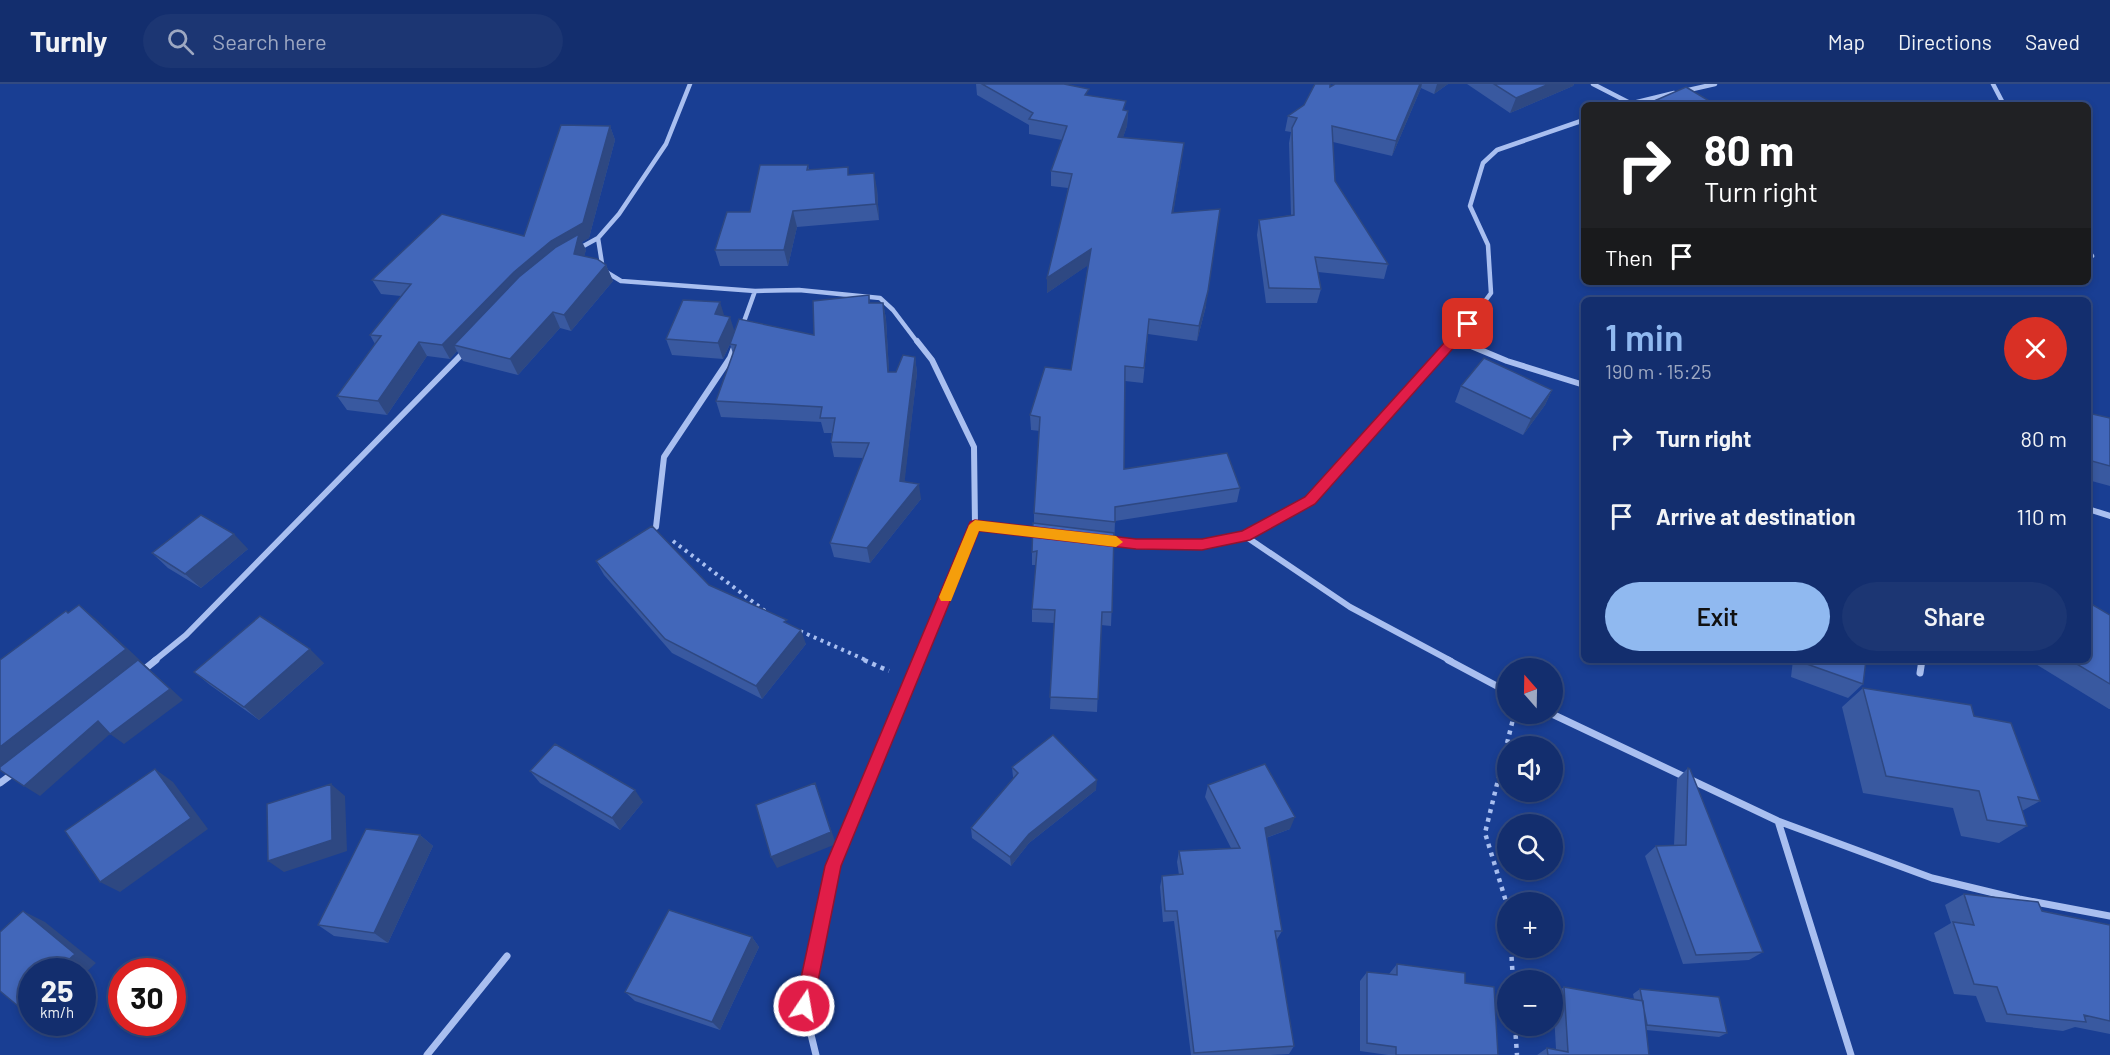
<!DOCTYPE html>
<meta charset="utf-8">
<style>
:root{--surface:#132e6e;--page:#1c3673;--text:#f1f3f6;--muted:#9da8c2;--line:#324a81;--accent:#90b9f0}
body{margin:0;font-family:Barlow,sans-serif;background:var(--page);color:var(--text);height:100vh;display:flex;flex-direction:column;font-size:22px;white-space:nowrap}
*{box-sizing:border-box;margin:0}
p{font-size:20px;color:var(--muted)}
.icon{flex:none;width:33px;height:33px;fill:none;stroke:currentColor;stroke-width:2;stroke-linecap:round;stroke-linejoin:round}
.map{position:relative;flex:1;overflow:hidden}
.panel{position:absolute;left:1581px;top:213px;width:510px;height:366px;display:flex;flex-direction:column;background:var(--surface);border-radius:9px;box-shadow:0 3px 9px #0003,0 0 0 2px var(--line)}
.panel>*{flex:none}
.top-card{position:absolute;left:1581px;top:18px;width:510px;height:183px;border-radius:9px;box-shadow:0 3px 9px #0003,0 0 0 2px var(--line);background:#202124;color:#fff;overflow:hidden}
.needle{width:39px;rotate:340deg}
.controls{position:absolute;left:1497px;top:574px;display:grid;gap:12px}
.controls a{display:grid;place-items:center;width:66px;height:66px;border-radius:50%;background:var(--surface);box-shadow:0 3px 9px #0003,0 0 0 2px var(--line);font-size:30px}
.speed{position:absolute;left:18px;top:874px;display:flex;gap:12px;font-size:30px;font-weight:700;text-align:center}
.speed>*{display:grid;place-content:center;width:78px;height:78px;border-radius:50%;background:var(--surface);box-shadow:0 3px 9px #0003,0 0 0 2px var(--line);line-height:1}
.speed small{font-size:15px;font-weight:400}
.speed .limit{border:9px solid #d22;background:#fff;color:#111}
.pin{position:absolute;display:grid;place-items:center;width:51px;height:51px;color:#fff;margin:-26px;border-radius:12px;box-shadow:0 3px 9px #0006}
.me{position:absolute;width:66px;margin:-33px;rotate:12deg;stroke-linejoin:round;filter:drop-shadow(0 0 4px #0008)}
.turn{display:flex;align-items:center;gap:21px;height:126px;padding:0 24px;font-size:27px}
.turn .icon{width:78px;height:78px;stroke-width:2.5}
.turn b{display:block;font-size:42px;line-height:51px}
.then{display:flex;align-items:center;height:57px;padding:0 24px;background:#0003;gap:12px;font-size:22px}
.round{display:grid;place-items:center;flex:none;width:63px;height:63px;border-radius:32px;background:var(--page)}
.overview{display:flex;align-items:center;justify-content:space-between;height:102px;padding:0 24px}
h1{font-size:36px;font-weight:600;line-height:45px;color:var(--accent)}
.action{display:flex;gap:12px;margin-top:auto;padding:12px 24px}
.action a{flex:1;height:69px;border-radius:36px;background:var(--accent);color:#111;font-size:24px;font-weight:600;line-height:69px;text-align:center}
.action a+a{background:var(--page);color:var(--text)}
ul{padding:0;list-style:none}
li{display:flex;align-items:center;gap:18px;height:78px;padding:0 24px}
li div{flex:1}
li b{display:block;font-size:22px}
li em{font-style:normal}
header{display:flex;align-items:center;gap:36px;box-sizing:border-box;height:84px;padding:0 30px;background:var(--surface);border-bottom:2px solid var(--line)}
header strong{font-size:28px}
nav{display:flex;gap:33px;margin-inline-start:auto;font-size:21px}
.search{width:420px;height:54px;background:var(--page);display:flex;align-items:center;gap:15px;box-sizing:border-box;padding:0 21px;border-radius:33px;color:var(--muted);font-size:22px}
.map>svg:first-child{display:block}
</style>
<header>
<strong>Turnly</strong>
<div class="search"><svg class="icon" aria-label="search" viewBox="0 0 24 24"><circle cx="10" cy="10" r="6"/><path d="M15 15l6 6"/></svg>Search here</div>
<nav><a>Map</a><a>Directions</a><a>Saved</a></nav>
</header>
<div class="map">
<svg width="2110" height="971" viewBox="0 0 2110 971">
<rect width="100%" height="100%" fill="#193e93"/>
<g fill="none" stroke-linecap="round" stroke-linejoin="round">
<path stroke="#a9bff0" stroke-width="4" stroke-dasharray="3 4.5" stroke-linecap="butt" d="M673,457L765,527
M800,547L868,577"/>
<path stroke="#a9bff0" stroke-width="4.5" stroke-dasharray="4 5" stroke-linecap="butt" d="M864,576L889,587
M1508,824L1485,749L1514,631
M1511,864L1513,897
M1515,942L1517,971"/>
<path stroke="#a9bff0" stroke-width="4.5" d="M690,0L666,60L619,130L598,154L603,186L621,197L755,207L799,206L880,214L893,226L918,259
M1593,0L1630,19
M1993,0L2004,21
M1684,7L1715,0
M1625,21L1674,9
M578,165L598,154
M2088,166L2092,172
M742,243L755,207
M1456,256L1462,259
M1454,259L1491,209L1488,161L1470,122L1483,79L1497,66L1584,36"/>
<path stroke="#a9bff0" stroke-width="6" d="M917,257L932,276L974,363L975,441L918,577
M1459,257L1507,277L1584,301
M2088,425L2110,432
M975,441L1038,449
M656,443L664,373L730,274L735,261
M1245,452L1350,523L1451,577
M1108,457L1136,460L1202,461L1245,452L1310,416L1455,257
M154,577L186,551L466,266"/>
<path stroke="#a9bff0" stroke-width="7" d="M1448,576L1508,608
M141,588L156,576
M1920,589L1922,576
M1552,630L1778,737L1932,794L2019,815L2110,832
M0,699L15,688
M1778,737L1851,971
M427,971L507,872
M816,971L804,922L833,781L919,576"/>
</g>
<path fill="#3959a0" d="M976,0H1064L1088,12L1128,27L1127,42L1123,53L1182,74L1173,129L1206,222L1197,257L1148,250L1143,299L1125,297L1124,385L1240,404L1237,418L1115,437L1111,542L1101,541L1097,628L1050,625L1054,539L1032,538V525L1036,481H1032V468L1034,439V429L1040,347L1031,346L1030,331L1071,286L1088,181L1047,209L1068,104L1051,102V87L1062,56L1029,50V41L977,11Z
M1335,0H1448L1434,10L1421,4L1392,72L1333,58L1335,97L1388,180L1384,195L1318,188L1321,205L1317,219H1266L1257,151L1259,136L1291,131L1289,59L1291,48L1285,47L1288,32Z
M1467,0H1574L1573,2L1510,29Z
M610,42L615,56L589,154L582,158L586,166L584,172L606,181L613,197L571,247L560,244L518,291L463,277L457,267L450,275L427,272L387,331L347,326L337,312L375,260L370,251L401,212L381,210L372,196L524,152Z
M808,81L809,86L849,91L877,105L879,136L797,143L788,182H720L715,166L750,128Z
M869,211L870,219H883L886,235L889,288H896L915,273L917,289L904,398L921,415L870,479L834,473L830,459L863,374L834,373L831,358L832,349H824L821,338L721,333L716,317L733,270L730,260L732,256L723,275L672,271L666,255L735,248L814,251Z
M1461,302L1552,306L1545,321L1523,351L1455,318Z
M2088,329L2110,334V402L2088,396Z
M248,465L201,504L168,484L152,469Z
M596,477L709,501L788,540L806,560L762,615L672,569L604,491Z
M2110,531V625H2109L2029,576H2088Z
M1793,576H1866L1863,600L1848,614L1791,593Z
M324,579L259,636L210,601L194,588Z
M1863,604L1974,632L2040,717L2022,727L2027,742L1999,759L1961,752L1953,724L1863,709L1842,623Z
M1012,683L1096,706L1029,759L1011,782L972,754L971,744L1014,694L1013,693Z
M1688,684L1763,868L1749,876L1683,880L1645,772L1656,762L1674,761L1677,695Z
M530,687L643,718L620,746L540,699Z
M1208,701L1290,745L1266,754L1282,847L1276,857L1294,962L1289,970L1270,971H1191L1174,837L1163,838L1160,803L1162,792L1179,791L1177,778L1179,767L1231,764L1205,713Z
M420,751L433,762L388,859L334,852L318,841Z
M1964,810L2110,841V950L2075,943L2063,947L1986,938L1976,912L1954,910L1934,849L1951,839L1945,821Z
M752,853L759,863L720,946L635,917L625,908Z
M1397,880L1465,899L1498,971H1388L1360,967V897L1367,888L1389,890Z
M1564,903L1634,915L1633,910L1640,905L1727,949L1719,953L1646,946L1649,971H1537L1547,964L1556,965L1553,912Z"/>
<path fill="#2e4882" d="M1420,0H1422L1421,4L1392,72L1396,57Z
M1437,0H1448L1434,10Z
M1549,0H1574L1573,2L1510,29L1516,14Z
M1128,27L1127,42L1118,68V53Z
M610,42L615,56L589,154L582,158L586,166L580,186L454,261L457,267L450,275L442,261Z
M1184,59L1182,74L1171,144L1172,129Z
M874,89L877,105L879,136L876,120Z
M1220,125L1206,222L1197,257L1199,242Z
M793,127L797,143L788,182L784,166Z
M1091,165L1090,180L1047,209V194Z
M606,181L613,197L571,247L564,231Z
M720,218L725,234L715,230Z
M883,219L886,235L890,303L888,288Z
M553,228L560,244L518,291L510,275Z
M730,233L735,249L723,275L718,259Z
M419,258L427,272L387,331L378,317Z
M915,273L917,289L903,412L900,397Z
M1552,306L1545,321L1523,351L1531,335Z
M919,400L921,415L870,479L867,464Z
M234,450L248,465L201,504L185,490Z
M79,521L96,535L143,579L183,616L124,660L110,650L40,712L24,702L142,580L0,685V663Z
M801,546L806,560L762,615L756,602Z
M310,565L324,579L259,636L244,623Z
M155,685L173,698L208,745L120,808L100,798Z
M1097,696L1096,706L1029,759L1011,782L1010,773L1029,750Z
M815,699L836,760L777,784L771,773Z
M331,700L345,712L347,767L284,788L268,777Z
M635,706L643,718L620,746L612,734Z
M1295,733L1290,745L1260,756L1265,744Z
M420,751L433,762L388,859L374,849Z
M23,827L45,838L96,879L82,892V888H55Z
M752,853L759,863L720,946L712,938Z
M32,910V927L18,922Z"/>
<path fill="#4267ba" stroke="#2e4882" stroke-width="1.5" d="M982,0H1064L1089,5L1085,11L1126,17L1123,26L1128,27L1118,53L1184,59L1172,129L1220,125L1208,207L1199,242L1149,235L1144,284L1125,282L1124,385L1227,369L1240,404L1115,423V438L1034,429L1040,333L1030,331L1045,283L1071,286L1091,165L1047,194L1072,90L1051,87L1067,42L1029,35L1033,29Z
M1315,0H1330V3L1335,0H1420L1396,57L1332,42L1335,97L1388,180L1315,173L1321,205L1269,204L1259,136L1294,131L1292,44L1297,34L1288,32L1304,21Z
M1494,0H1549L1516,14Z
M1686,3L1716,21H1645Z
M561,41L610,42L583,139L551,157L514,188L442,261L419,258L378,317L337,312L381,252L370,251L411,200L372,196L442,130L524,152Z
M760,81H808L807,86L848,83V91L874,89L876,120L793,127L784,166H715L727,128H750Z
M579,150L574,170L597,175L606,181L564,231L553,228L510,275L454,261L519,193L556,163Z
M869,211V219H883L888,288H896L903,271L915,273L900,397L919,400L867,464L830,459L869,359L831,358L835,334H820L822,323L716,317L736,261L730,260L739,235L814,251L813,217Z
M683,216L720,218L715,230L730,233L718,259L666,255Z
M1484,274L1552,306L1531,335L1461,302Z
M2088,329L2110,334V382L2088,376Z
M201,431L234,450L185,490L152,469Z
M1033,439L1114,449L1112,528H1102L1098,615L1050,613L1055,526L1032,525L1037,467L1032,468Z
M652,442L709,501L787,536L784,538L801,546L756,602L665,555L596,477Z
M2088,518L2110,531V600L2070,576H2088Z
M79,521L126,565L0,663V576L66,527L68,529Z
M260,532L310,565L244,623L194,588Z
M138,576L170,605L110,650L98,637L24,702L0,686V683Z
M1805,576H1866L1863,600L1804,579Z
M1863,604L1971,621L1974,632L2011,639L2040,717L2018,713L2027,742L1987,736L1979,707L1886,692Z
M1053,651L1097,696L1029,750L1010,773L971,744L1018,689L1012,683Z
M555,660L635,706L612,734L530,687Z
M1265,680L1295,733L1265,744L1282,847H1275L1294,962L1194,969L1177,827H1165L1162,792L1183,790L1179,767L1240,764L1208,701Z
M1688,684L1690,685L1763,868L1696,871L1656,762L1686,761Z
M155,685L191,734L100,798L65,747Z
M815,699L831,748L771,773L756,721Z
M331,700L332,756L268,777L267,720Z
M366,745L420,751L374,849L318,841Z
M1964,810L2038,818L2042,827L2110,841V937L2084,931L2086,938L2007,930L1997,903L1974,900L1953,838L1974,841Z
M669,826L752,853L712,938L625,908Z
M23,827L75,870L55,888H32V910L18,922L0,907V848Z
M1397,880L1465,889V899L1494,903L1498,971H1396V963L1367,959V888L1397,891Z
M1564,903L1643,917L1649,971H1548L1547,964L1568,968Z
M1640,905L1719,913L1727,949L1647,941Z"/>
<path fill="#e11d48" stroke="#92132f" stroke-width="1.5" d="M1468,236L1472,237V243L1315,420L1250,456L1202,466L1136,465L979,447L841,782L813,922L810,928L804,930L798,928L795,922L825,782L970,438L975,436L1136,455H1202L1242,447L1305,413L1464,237Z"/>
<path fill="#f59e0b" d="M975,436L1116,452L1123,458L1116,463L979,447L951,517H941L939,513L969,441Z"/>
</svg>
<div class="controls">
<a><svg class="needle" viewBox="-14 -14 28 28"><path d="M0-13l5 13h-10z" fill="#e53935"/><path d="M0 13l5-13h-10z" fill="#9da8c2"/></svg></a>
<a><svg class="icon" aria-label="sound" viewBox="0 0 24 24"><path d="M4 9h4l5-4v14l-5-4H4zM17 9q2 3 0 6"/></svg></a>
<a><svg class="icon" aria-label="search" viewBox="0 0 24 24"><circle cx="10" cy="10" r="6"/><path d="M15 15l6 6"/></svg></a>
<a>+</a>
<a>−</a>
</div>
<div class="speed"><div>25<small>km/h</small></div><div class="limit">30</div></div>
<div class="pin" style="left:1468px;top:240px;background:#d93025"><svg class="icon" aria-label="arrive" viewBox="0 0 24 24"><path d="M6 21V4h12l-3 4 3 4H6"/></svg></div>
<svg class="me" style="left:804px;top:922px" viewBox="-20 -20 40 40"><circle r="17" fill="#e11d48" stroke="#fff" stroke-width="3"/><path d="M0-11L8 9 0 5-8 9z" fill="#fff"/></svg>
<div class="top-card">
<div class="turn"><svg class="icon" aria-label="right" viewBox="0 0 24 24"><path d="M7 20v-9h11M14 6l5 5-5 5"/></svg><div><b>80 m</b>Turn right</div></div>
<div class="then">Then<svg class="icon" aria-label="arrive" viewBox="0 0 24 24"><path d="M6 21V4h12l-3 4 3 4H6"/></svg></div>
</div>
<section class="panel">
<div class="overview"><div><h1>1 min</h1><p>190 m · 15:25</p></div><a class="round" style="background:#d93025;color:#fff"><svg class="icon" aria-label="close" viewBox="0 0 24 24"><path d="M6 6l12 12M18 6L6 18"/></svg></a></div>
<ul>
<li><svg class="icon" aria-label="right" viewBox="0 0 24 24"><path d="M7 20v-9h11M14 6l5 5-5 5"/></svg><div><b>Turn right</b></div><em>80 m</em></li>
<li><svg class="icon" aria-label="arrive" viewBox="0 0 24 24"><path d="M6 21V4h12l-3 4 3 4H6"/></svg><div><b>Arrive at destination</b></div><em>110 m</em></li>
</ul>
<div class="action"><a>Exit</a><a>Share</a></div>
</section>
</div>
